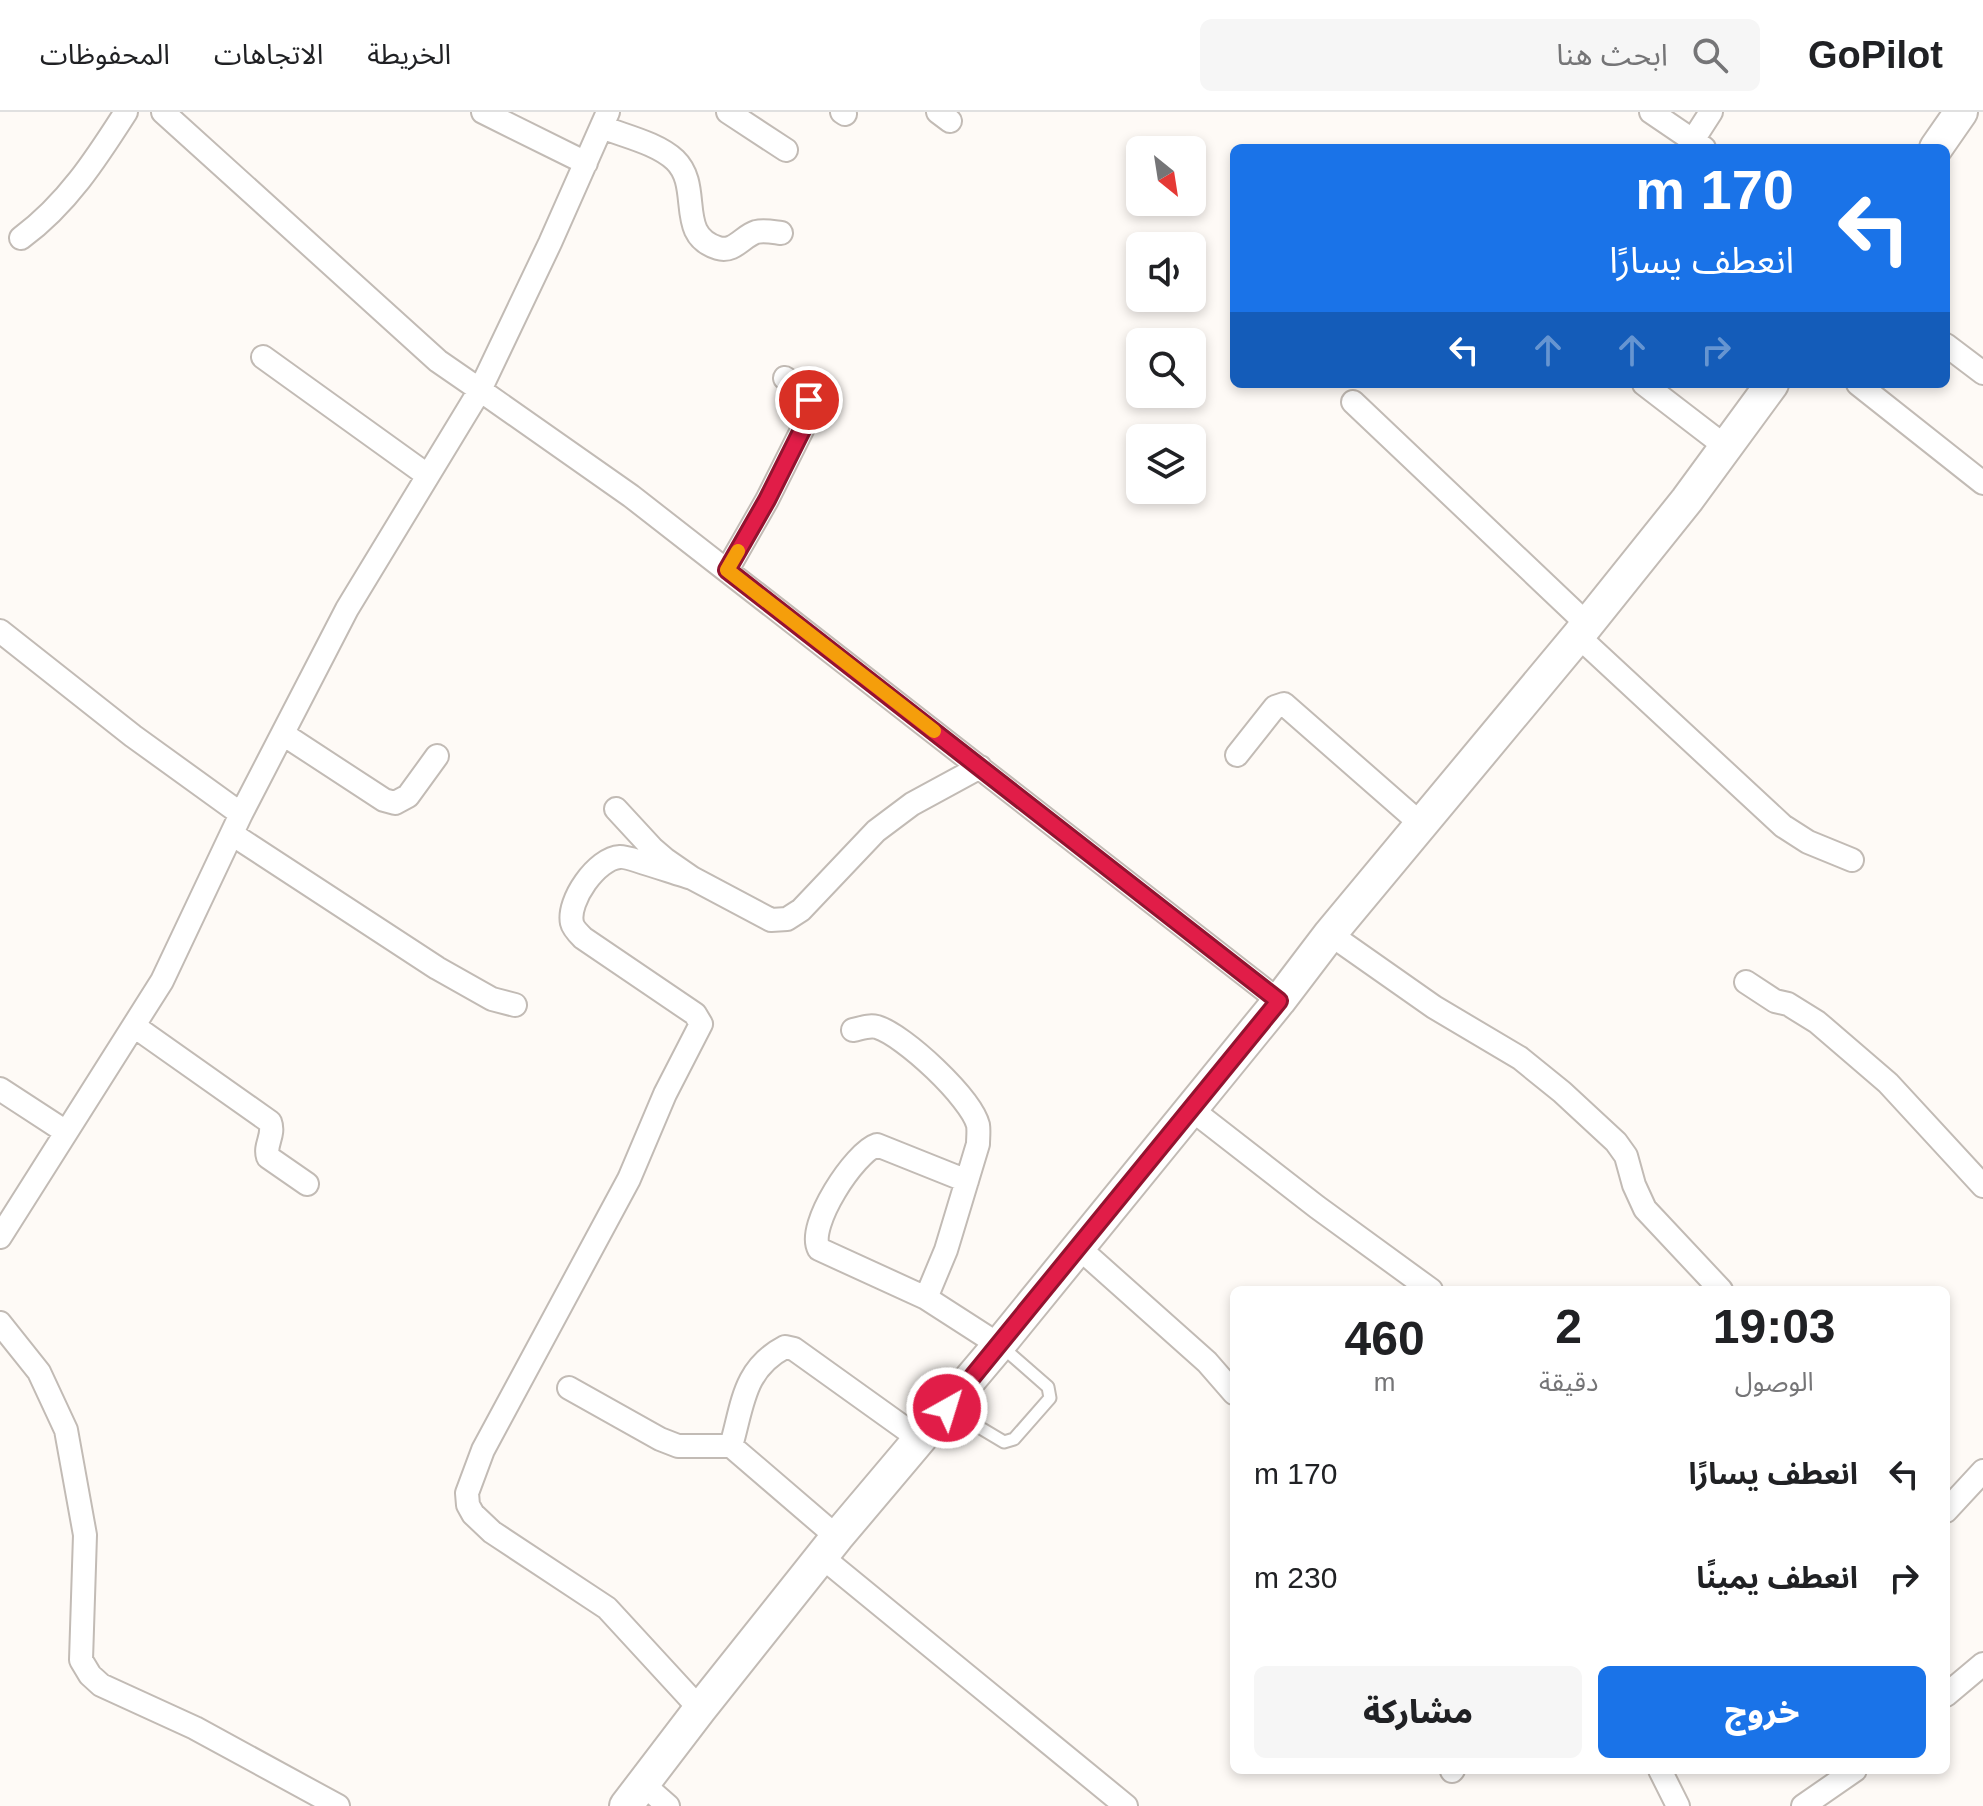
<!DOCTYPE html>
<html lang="ar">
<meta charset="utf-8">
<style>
:root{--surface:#fff;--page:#f6f6f6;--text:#202124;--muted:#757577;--line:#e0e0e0;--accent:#1a73e8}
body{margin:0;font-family:Helvetica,"Noto Sans Arabic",sans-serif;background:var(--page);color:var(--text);direction:rtl;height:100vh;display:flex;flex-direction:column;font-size:30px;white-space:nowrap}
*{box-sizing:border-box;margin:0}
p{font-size:26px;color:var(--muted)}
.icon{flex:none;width:44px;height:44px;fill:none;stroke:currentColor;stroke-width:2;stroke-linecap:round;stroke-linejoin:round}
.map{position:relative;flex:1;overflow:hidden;direction:ltr}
.drawer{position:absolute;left:1230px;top:1174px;width:720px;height:488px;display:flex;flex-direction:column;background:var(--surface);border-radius:12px;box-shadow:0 4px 12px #0003;direction:rtl}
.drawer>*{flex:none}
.guide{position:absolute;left:1230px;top:32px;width:720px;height:244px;border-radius:12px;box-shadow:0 4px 12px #0003;direction:rtl;background:#1a73e8;color:#fff;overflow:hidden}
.needle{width:52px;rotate:150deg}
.buttons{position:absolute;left:1126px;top:24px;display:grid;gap:16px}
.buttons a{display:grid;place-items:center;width:80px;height:80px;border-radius:12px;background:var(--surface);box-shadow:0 4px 12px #0003;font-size:40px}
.pin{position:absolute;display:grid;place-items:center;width:68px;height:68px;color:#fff;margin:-34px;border:4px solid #fff;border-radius:50%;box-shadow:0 2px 8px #0007}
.me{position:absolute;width:88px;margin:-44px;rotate:39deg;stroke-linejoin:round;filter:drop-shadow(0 0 6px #0008)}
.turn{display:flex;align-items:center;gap:28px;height:168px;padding:0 24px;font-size:36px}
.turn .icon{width:104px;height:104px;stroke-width:2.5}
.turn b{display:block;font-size:56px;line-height:68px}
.lanes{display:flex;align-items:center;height:76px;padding:0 24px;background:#0003;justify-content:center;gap:40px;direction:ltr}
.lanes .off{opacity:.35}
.eta{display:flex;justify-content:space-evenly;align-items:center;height:136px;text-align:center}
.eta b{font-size:48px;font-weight:800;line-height:56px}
.button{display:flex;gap:16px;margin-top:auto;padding:16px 24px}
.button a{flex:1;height:92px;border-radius:12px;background:var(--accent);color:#fff;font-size:32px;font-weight:800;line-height:92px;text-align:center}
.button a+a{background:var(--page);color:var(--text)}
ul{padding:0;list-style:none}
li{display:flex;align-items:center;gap:24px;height:104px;padding:0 24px}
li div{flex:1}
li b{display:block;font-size:30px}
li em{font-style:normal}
header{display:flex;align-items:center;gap:48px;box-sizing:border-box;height:112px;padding:0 40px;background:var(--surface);border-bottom:2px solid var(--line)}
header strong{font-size:38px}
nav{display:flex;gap:44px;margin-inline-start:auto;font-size:28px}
.search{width:560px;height:72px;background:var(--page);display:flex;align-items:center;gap:20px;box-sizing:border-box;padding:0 28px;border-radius:12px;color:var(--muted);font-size:30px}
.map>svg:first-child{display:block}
</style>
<header>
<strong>GoPilot</strong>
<div class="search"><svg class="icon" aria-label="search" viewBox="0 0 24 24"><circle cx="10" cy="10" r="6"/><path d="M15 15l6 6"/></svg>ابحث هنا</div>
<nav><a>الخريطة</a><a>الاتجاهات</a><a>المحفوظات</a></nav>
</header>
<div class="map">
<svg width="1983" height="1694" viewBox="0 0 1983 1694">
<rect width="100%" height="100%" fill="#fefaf6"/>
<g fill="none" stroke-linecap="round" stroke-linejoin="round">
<g stroke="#c2bbb5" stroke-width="15">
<path id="service" d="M947,1296L1004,1330L1014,1327L1050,1286L1048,1275L1000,1233"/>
</g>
<g stroke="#c2bbb5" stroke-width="26">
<path id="minor" d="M163,0L438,249L480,278L550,131L608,0
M483,0L586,51
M728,0L786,38
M842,0L845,2
M938,0L950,9
M1651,0L1704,36
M602,15C624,24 657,31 675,48C703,75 675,123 718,136C734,141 743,124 756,120C764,118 773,120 781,121
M1693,28L1711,0
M21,126C67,92 96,47 126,0
M1946,233L1983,261
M263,245L427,363
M1644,272L1726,335
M1858,272L1983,371
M1353,290L1587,512
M727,458L767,388L810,302C812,283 798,276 785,266
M0,519L133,624L241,702
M1578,524L1783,714L1808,730L1852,748
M283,622L384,688L395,691L408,684L437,644
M1237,643L1275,595L1284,592L1421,712
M616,697L652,736L666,748L692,766L771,808L787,807L801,798L876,719L912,692L980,655
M232,722L437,856L492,887L515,893
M692,766C680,763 627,744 620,745C597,746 567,789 572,811C573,816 579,822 583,826L695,902L701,912L665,982L629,1067L483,1338L467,1381L468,1393L473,1402L492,1420L607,1496L700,1597
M1330,822L1434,895L1520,946L1562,980L1616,1030L1626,1044L1634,1073L1645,1097L1721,1178
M1746,870L1775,889L1788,892L1817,910L1888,971L1983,1074
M134,914L270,1010C275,1023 264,1033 268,1045L307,1072
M853,918C862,916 869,913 877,915C904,923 971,986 978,1013C979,1019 978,1026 978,1032L946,1138L926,1186L999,1233
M0,977L66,1020
M1191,997L1317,1095L1431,1178
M0,1125L162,869L241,702L347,497L480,278L631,384L1279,889
M1078,1135L1207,1250L1234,1281
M926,1186L819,1137C806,1114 855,1040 877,1033L967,1069
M0,1211L39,1260L66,1318L85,1423L81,1548L90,1563L101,1573L195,1616L338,1694
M569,1276L660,1327L678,1334H731L837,1425
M731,1334C743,1293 743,1257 785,1235L794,1237L921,1328
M1946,1399L1983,1359
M822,1445L1126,1694
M1946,1583L1983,1552
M1660,1658L1678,1694
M1452,1659L1453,1658
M643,1672L668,1694
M1803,1694L1855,1658"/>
</g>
<g stroke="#c2bbb5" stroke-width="36">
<path id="secondary" d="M1936,36L1961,0
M626,1694L700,1597L837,1425L999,1233L1279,889L1330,822L1578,524L1687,388L1772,272"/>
</g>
<use href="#service" stroke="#fff" stroke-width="11"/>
<use href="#minor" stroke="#fff" stroke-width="22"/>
<use href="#secondary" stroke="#fff" stroke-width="32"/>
</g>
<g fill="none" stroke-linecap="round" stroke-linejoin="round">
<g stroke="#92132f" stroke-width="20">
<path id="route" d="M809,288L810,302L767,388L727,458L1279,889L947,1296"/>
</g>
<use href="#route" stroke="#e11d48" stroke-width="14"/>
<path stroke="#f59e0b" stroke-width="14" d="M738,439L727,458L934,619"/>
</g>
</svg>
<div class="buttons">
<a><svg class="needle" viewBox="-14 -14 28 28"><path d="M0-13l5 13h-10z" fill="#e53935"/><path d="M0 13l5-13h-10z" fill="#757577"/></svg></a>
<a><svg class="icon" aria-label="sound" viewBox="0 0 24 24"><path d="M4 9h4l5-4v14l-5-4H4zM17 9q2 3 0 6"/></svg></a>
<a><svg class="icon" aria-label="search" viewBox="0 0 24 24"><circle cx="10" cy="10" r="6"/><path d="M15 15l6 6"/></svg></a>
<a><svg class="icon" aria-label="layers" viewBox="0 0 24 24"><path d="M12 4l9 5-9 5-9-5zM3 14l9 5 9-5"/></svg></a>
</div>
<div class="pin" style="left:809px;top:288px;background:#d93025"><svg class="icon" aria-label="arrive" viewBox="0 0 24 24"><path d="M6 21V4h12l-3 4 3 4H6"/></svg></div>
<svg class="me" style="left:947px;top:1296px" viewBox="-20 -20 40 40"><circle r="17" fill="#e11d48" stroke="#fff" stroke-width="3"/><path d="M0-11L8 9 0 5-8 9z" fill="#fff"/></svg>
<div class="guide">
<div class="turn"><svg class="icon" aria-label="left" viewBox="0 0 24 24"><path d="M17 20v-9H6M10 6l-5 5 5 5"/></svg><div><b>170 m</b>انعطف يسارًا</div></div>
<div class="lanes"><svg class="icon" aria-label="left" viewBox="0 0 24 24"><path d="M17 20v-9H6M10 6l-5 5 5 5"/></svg><svg class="icon off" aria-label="ahead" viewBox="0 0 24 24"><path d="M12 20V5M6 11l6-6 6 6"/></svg><svg class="icon off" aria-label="ahead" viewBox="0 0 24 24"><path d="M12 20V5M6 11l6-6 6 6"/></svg><svg class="icon off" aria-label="right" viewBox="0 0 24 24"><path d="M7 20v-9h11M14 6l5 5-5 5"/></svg></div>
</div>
<section class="drawer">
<div class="eta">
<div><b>19:03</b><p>الوصول</p></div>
<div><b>2</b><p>دقيقة</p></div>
<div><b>460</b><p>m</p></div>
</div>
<ul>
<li><svg class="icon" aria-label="left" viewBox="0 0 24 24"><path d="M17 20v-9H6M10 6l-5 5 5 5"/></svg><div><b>انعطف يسارًا</b></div><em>170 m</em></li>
<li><svg class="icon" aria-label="right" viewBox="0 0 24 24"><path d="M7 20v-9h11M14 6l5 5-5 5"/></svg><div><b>انعطف يمينًا</b></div><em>230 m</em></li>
</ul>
<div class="button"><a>خروج</a><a>مشاركة</a></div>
</section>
</div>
